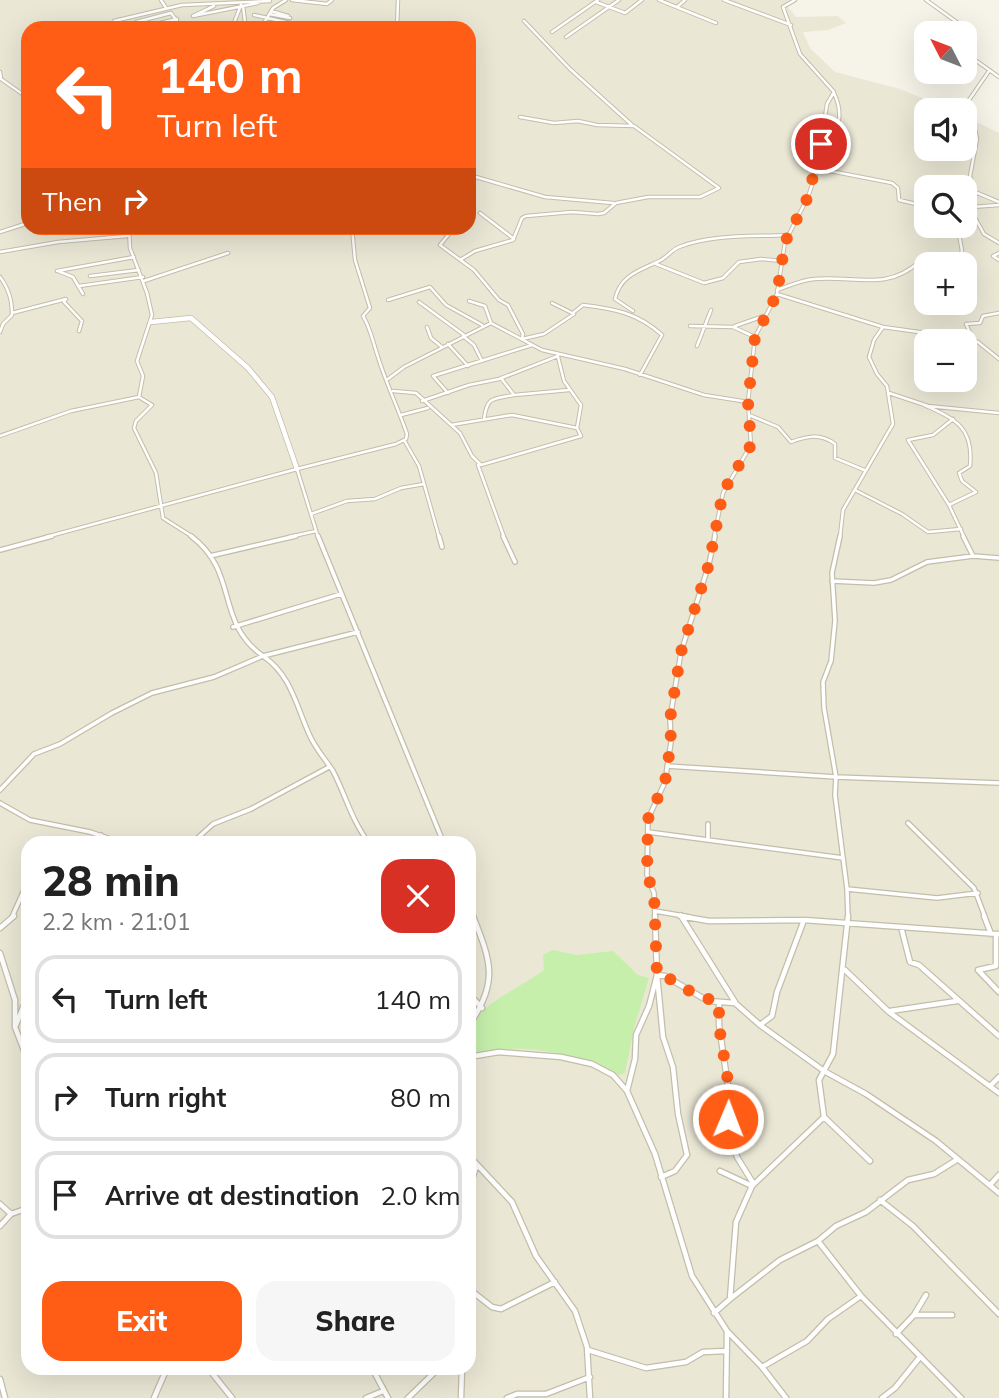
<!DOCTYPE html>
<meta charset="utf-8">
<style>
:root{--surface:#fff;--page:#f6f6f6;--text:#222;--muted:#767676;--line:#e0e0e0;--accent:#ff5d15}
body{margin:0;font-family:Mulish,sans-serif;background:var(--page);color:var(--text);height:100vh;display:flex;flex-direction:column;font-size:26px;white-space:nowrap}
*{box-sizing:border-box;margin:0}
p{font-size:23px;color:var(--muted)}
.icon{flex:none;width:38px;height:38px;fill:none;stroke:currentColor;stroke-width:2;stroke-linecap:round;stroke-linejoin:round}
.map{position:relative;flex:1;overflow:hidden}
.details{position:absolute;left:21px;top:836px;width:455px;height:539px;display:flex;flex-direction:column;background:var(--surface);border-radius:21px;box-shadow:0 7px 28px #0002}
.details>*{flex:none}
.guide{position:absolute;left:21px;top:21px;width:455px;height:214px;border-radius:21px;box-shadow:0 7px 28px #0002;background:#ff5d15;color:#fff;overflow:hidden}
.needle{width:46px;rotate:312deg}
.fabs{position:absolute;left:914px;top:21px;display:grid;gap:14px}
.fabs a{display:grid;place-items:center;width:63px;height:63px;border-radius:14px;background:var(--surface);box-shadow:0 7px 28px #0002;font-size:35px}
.pin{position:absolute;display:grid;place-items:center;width:60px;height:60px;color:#fff;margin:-30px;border:4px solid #fff;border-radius:50%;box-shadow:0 2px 7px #0007}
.me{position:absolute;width:77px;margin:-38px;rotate:1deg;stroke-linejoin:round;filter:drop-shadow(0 0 5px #0008)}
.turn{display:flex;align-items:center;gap:24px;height:147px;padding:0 21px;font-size:32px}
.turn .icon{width:91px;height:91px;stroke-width:2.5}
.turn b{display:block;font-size:49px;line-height:60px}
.then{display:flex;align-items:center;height:66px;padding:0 21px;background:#0003;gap:14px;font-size:26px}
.round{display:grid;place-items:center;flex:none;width:74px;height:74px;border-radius:21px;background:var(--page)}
.overview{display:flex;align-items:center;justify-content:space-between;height:119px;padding:0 21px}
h1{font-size:42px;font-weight:800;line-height:52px}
.action{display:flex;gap:14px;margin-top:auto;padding:14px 21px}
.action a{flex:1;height:80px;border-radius:21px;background:var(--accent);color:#fff;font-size:28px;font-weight:800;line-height:80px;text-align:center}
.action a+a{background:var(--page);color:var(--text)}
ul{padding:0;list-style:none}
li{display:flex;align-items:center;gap:21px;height:88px;margin:0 14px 10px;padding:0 7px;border:4px solid var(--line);border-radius:21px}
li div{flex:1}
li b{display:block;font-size:26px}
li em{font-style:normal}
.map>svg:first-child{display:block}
</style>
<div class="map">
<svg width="999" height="1398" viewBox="0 0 999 1398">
<rect width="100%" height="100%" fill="#f6f4e8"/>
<path fill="#eae7d5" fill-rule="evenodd" d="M0,0H796L787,6L796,17L838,16L846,23L828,30L803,32L810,48L835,72L900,89L951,110H926V149H964V116L999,133V1398H0ZM28,28H469V228H28ZM926,187H964V226H926ZM926,264H964V303H926ZM926,341H964V380H926ZM28,844H469V1368H28Z"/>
<path fill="#c6efac" d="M553,950L576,955L613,951L638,975L649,978L634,1028L625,1073L619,1075C588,1058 543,1047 507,1049C494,1050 482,1054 469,1055C469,1047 467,1034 470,1027C484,1001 522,987 544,970L543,955Z"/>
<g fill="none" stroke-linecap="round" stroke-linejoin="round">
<g stroke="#c3bea9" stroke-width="4.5">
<path id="minor-far2" d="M161,0L166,8
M292,0L327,4L332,0
M659,0L716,23
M724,0L791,25
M926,0L958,23L960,30L955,33
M596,2L625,13L642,0
M214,6L193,16L258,3
M677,7L685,0
M271,11L288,16
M171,13L182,28
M269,14L290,18
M254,15L290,23
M114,21L182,5L270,1
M524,21L570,69L632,125
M136,22L171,13
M264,24L287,28
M143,27L177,19
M232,28L241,5
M242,28L245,22L243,6
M261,28L273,8L286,0
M397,28L398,0
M552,32L598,0
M566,37L619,0
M964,52L999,77
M989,71L969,100L977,139L970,176L975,192L974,216L984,234L999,243
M0,72L1,79L28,98
M834,93C851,129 821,138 830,171L892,183L898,188L899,200L916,204L926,212
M469,175L545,197L613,203
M975,192L999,202
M964,211L972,207L999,205
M480,213L514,239
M129,228L130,248L147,293L152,315L137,361L143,376L139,397
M428,228L430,231L449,234L440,245L474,270L499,300L508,305L523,334L522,339L544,334L574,314L552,303
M0,232L28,223
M0,252L58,242L127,236
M999,253L993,256L999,260
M460,260L475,251L513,240L522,218L526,216L572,212L598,214L604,213L616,203L648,197H700L719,188L634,126L597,125L578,121L554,123L520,117
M656,264L704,283L723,278L739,262L761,259L781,261
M951,264L957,263L962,251L959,234L967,219L964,218
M57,271L134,257
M58,271L73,277L83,294
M90,276L139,270
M0,277C9,289 12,300 12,315L3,324L0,332
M144,281L228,253
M79,286L143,277
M777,290C789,286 801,280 814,279C853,275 886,292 919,262L940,264
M777,294L883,327L874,340L869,357L877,374L887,386L893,424L843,510L840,537
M388,300L430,287L446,305L482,325
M469,301L485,306L491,323
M419,302L464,335
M633,311L615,299C620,276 638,271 657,262C666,259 671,250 679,247C711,234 753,237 787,235
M574,312L583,305C615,309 638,313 662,335L640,375
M12,313L66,299L64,302L82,321L79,331
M690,326L733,327L755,337
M735,326L764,316
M427,327L431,338L442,347
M883,327L969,339L978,342L999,359
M463,336L474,345L482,361
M969,339L971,335L966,324L980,323L983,316L999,313
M448,344L468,366
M697,346L711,310
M388,379L404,367L491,323L542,350L625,369L704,395L748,402
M393,391L416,393L460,433L472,456L481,465L581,436L577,428L581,405L564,381L558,357
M448,393L433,376L532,345
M889,393L928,406L999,413
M514,395L569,390
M422,401L469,385L499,379L558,356
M924,405C956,419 974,428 970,466L959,473L962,481L976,492L949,505
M401,415L428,408
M749,415L778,427L791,442C807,436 820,433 835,444V458L864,470
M484,419C487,396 493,399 514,395L501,378
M953,419L933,435L908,440L949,505L964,537
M451,425L512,415L577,428
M0,436L71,411L139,397L152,405L136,421L134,428L156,473L163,518L193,537
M404,440L419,466L439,537
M478,465L504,537
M855,490L902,514L928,532L961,529
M311,514L347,501L375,499L401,488L424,484
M46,537L297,469
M289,537L316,531
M318,537L297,469L396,444L406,439L407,434C398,408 386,383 378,357C373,343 371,329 363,316L370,308L355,260L352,228
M714,537L723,493L751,445L748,402L755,337L777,294L785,242L808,197L816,173L827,104L834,92L800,54L783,7L795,0"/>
</g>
<g stroke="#c3bea9" stroke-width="6">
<path id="minor-far1" d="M191,536C240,573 214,621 263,656L358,632
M318,536L444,844
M439,536L442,547
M503,536L515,562
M840,536L832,573L835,621L831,661L823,682L824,708L836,777L835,795L847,889L848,917
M963,536L973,556
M0,550L52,536
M210,556L296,536
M832,581L874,583L891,580L927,562L973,556L999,558
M233,627L341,594
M667,766L836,777L999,783
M0,790L34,754L60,744L112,713L152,693L214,677L263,656C291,675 296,705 309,734C315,748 325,759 333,771C346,796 352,822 370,844
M0,803L30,820L90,832L125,844
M908,823L974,888L985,917
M708,824V840L843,858
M648,832L708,840
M84,844L101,835
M191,844L213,824L251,809L329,767
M847,889L937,898L978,893
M469,906L474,917
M655,911L690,917
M681,915L683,917
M12,917L28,881
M655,917L654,893L647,875L648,819L665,782L671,742L670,719L681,652L709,564L715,536"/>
</g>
<g stroke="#c3bea9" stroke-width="7">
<path id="minor" d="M680,916L709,921L804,920
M681,916L735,1002
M984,916L991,934
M901,927L910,962L919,965L999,1036
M0,928L14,916
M996,934V966L978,970L999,992
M0,953L15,1000V1027L28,1061
M845,970L889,1012L999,1093
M469,994L482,1008
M719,1002V1025L731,1106V1137L737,1157L753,1183
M890,1011L957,1001
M16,1025L28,995
M469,1025C499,982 491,962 473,916
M760,1025L772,1016L777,992L804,920L999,934
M469,1057L499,1052L561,1057L592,1064L613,1075L627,1091L655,1154L692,1276L727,1331L726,1398
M990,1086L999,1077
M627,1091L635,1059L636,1035L649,1006L657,975L655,916
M824,1117L870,1161
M469,1156L512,1202L536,1256L575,1311L587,1347L590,1398
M958,1159L934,1174L908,1180L866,1212L836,1226L818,1241L861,1296L961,1398
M720,1171L752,1186
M661,1177L675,1171L687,1155L678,1114L673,1067L663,1037L657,975L665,976L708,1001L735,1003L760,1025L824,1071L866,1094L936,1141L999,1193
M990,1185L999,1175
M469,1189L476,1167
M880,1200L913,1226L999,1314
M0,1204L11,1214L0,1226
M11,1214L28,1208
M469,1289L492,1307L501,1309L555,1282
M730,1299L780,1260L818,1241
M714,1313L730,1299L736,1222L752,1186L824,1117L819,1080L833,1054L848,916
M914,1315L926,1295
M727,1331L762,1367L786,1398
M896,1334L914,1315H952
M588,1350L646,1368L686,1362L703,1352L726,1351
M762,1367L807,1341L828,1319L861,1296
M208,1368L232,1398
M372,1368L388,1398
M0,1379L5,1398
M154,1398L167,1368
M366,1398L383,1391
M408,1398L439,1368
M461,1398L462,1368
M507,1398L517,1394H546L590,1377
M882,1398L895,1388L920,1357"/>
</g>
<g stroke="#c3bea9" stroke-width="6">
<path id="tertiary" d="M151,322L191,318L248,368L272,397L297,469"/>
</g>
<use href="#minor-far2" stroke="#fff" stroke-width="2.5"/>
<use href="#minor-far1" stroke="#fff" stroke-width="3.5"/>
<use href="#minor" stroke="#fff" stroke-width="4.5"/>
<use href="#tertiary" stroke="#fff" stroke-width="4.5"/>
</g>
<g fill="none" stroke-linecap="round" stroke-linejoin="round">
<path stroke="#ff5d15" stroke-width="12" stroke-dasharray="0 21.6" d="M728,1119L732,1106L719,1026V1002L698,996L665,976L657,975L654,893L647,875L648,819L665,782L671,742L670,719L681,652L709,564L723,492L751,445L748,402L755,337L777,294L785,242L808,197L821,144"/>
</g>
</svg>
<div class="fabs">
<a><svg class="needle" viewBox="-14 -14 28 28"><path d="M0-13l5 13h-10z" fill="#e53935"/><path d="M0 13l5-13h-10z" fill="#767676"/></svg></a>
<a><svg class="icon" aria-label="sound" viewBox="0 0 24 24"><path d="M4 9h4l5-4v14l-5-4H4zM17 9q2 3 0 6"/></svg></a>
<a><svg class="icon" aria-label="search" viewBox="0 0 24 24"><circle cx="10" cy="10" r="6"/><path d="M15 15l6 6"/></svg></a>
<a>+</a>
<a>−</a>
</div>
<div class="pin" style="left:821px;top:144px;background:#d93025"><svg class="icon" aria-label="arrive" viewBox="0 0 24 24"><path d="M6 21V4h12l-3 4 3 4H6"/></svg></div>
<svg class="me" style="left:728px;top:1119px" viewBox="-20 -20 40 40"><circle r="17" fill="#ff5d15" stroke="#fff" stroke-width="3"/><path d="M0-11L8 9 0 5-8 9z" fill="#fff"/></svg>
<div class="guide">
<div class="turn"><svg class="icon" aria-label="left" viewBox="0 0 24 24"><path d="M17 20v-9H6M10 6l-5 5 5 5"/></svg><div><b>140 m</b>Turn left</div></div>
<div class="then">Then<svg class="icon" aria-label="right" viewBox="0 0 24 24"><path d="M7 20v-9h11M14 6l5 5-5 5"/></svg></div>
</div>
<section class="details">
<div class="overview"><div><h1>28 min</h1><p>2.2 km · 21:01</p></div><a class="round" style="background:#d93025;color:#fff"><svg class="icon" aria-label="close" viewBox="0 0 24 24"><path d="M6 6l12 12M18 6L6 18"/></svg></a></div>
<ul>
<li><svg class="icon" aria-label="left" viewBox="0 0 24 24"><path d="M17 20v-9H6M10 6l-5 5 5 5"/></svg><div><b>Turn left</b></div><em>140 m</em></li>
<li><svg class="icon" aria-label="right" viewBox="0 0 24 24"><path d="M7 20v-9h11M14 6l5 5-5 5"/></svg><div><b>Turn right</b></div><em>80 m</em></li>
<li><svg class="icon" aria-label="arrive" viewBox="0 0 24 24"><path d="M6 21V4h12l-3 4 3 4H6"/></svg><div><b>Arrive at destination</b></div><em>2.0 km</em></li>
</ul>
<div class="action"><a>Exit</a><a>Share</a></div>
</section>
</div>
